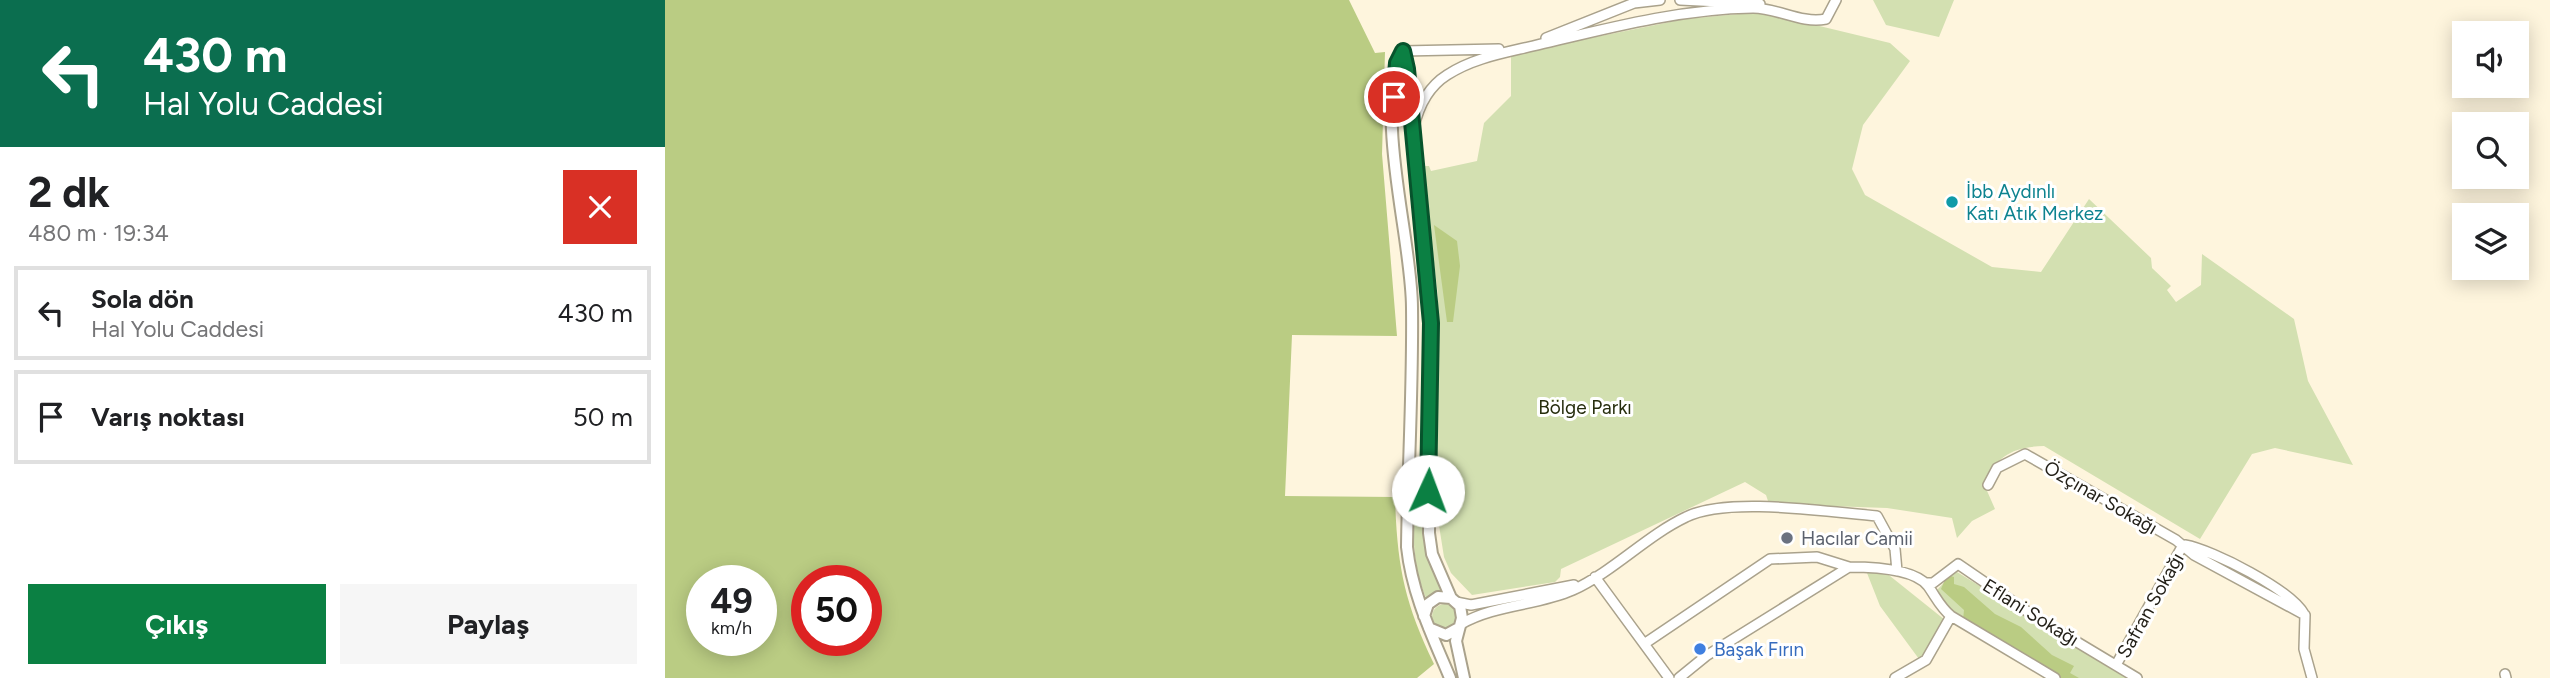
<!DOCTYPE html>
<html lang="tr">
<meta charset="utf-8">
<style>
:root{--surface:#fff;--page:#f6f6f6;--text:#202124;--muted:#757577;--line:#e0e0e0;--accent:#0b8043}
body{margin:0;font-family:Figtree,sans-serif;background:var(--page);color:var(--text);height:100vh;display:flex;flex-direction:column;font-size:26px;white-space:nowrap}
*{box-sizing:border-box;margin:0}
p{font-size:23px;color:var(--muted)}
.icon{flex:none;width:38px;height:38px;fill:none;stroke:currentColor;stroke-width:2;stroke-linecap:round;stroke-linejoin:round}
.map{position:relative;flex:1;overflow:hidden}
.side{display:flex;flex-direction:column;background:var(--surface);width:665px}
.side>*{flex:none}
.top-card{background:#0b6e4f;color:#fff;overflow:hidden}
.controls{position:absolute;left:1787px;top:21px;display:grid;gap:14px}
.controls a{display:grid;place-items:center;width:77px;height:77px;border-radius:0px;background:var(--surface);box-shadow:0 4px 18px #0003;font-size:35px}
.speed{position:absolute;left:21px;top:565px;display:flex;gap:14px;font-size:35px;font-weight:700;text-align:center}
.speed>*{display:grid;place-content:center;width:91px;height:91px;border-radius:50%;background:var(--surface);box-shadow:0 4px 18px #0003;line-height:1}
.speed small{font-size:18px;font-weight:400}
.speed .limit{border:10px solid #d22;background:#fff;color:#111}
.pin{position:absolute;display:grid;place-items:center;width:60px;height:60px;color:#fff;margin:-30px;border:4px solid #fff;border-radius:50%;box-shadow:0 2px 7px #0007}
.me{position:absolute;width:77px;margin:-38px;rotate:2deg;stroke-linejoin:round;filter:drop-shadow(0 0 5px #0008)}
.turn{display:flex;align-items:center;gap:24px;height:147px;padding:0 28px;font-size:32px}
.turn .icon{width:91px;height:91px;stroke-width:2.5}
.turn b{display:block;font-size:49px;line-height:60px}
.round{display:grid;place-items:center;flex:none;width:74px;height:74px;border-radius:0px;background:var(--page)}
.head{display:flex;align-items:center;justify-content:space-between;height:119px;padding:0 28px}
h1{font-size:42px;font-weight:700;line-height:52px}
.primary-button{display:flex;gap:14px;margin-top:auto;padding:14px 28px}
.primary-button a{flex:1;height:80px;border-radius:0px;background:var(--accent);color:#fff;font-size:28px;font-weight:700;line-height:80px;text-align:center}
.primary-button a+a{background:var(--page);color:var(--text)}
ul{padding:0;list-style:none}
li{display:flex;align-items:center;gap:21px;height:94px;margin:0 14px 10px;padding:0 14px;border:4px solid var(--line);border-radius:0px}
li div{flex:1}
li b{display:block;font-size:26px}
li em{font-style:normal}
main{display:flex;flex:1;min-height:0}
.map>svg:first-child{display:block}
</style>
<main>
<section class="side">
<div class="top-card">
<div class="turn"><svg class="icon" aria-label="left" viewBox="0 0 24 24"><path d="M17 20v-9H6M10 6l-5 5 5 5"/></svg><div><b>430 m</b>Hal Yolu Caddesi</div></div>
</div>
<div class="head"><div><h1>2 dk</h1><p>480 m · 19:34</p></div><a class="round" style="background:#d93025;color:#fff"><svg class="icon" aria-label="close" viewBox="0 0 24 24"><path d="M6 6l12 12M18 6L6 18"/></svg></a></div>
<ul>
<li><svg class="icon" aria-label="left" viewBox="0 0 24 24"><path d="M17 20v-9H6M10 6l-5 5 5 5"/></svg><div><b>Sola dön</b><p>Hal Yolu Caddesi</p></div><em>430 m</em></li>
<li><svg class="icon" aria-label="arrive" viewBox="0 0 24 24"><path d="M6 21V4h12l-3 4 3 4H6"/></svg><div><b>Varış noktası</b></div><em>50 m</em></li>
</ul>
<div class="primary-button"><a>Çıkış</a><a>Paylaş</a></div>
</section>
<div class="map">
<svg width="1885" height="678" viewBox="0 0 1885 678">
<rect width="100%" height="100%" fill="#fef5dd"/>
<path fill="#d3e0b1" d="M1208,0H1289L1274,37L1221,25Z
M1085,13L1105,14L1225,43L1245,61L1198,125L1187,169L1200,195L1327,267L1376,272L1424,199L1486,258L1487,268L1506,286L1502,290L1511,302L1536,285L1537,254L1629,319L1643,381L1688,465L1610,448L1587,454L1535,539L1379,446C1348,447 1332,455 1319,484L1330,509L1307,521L1292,538L1287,518L1222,508L1104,504L1101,495L1080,482L896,569L895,577L890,582L807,595L786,573L779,557L770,500L773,295L757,166H764L766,171L812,161L819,123L846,96V54L1020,19Z
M751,485L759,542L778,589L761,598C746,563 747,523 751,485Z
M1220,572L1280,620L1260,657L1254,659L1215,606L1202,573Z
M1292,572L1464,678H1399L1285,611L1272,590L1287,574Z
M767 617a13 13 0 1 1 26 0a13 13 0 1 1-26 0Z"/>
<path fill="#bacc83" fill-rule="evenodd" d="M0,0H684L710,53L720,52L717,154L732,336L627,335L620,496L730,497C732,565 739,602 769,664L752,678H0ZM37,581H96V640H37ZM142,581H201V640H142Z
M769,225L792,241L795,266L788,322H782Z
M1282,575L1289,577V584L1299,587L1330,614L1356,627L1387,655L1409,666L1405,673L1414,678H1395L1328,635L1298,620L1299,610L1276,589Z"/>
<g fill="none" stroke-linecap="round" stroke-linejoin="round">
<g stroke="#aaa28c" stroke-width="12">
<path id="minor" d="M1015,0L1095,4
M1161,19L1171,0
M881,38L969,3L995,0
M738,51L834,49
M749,127C754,105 763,87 782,75C808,58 839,53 868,46C940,29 1014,9 1088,8C1113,8 1136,24 1161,19
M1323,485L1332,468L1360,454L1511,540L1529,555L1640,615
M1520,545C1548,550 1626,590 1639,614
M930,577L1004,678
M1261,583H1268L1293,564L1372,618L1472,678
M791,602L806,605L909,585
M1640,615L1639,649L1647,678
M796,624C831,604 872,606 908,590C949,571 981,536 1021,517C1062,496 1163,512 1212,516L1230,549L1232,571
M979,644L1105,559L1152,557L1184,567
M1451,665L1518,545
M1840,674L1841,678
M1014,678L1041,656L1184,567C1205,567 1249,568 1263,586C1271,597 1275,607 1286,616L1390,678
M1230,678L1261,660L1286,616"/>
</g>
<g stroke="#aaa28c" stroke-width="14">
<path id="major" d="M738,51C708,115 747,237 747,308C748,388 743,467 742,547C747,594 767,635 785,678
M738,51L742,69L766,323L764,533L767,554L786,598
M759,616L763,604L773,597L786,598L795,606L797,618L791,641L799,678
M764,628L781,635L792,629"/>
</g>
<use href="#minor" stroke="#fff" stroke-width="9"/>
<use href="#major" stroke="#fff" stroke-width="10"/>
</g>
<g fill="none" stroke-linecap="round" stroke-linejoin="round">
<g stroke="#07532c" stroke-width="18">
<path id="route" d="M729,97L732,63L738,51L742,69L766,323L763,491"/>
</g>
<use href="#route" stroke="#0b8043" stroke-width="12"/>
</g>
<circle fill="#0f9aa8" stroke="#fff" stroke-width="2.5" cx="1287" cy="202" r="7"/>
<circle fill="#6b7280" stroke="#fff" stroke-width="2.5" cx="1122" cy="538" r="7"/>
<circle fill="#3f7fe0" stroke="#fff" stroke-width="2.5" cx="1035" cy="649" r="7"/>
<g text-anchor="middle" stroke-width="6" stroke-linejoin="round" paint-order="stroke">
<g font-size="19" fill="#0d838f" stroke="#fff" text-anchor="start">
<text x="1301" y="198">İbb Aydınlı<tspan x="1301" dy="22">Katı Atık Merkez</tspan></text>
</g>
<g font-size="19" fill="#262d0d" stroke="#fff">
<text x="920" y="414">Bölge Parkı</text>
</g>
<g font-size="19" fill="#221f17" stroke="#fff">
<text transform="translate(1436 497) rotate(30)" y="7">Özçınar Sokağı</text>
<text transform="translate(1485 605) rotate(-61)" y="7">Safran Sokağı</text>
<text transform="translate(1366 612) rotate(32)" y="7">Eflani Sokağı</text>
</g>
<g font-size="19" fill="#5b616d" stroke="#fff" text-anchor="start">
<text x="1136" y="545">Hacılar Camii</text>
</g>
<g font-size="19" fill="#366cbe" stroke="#fff" text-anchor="start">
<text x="1049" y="656">Başak Fırın</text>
</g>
</g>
</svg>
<div class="controls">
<a><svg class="icon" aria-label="sound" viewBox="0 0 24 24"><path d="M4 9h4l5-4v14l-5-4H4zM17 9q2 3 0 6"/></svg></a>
<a><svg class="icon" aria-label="search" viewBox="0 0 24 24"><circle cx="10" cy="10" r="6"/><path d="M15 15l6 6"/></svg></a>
<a><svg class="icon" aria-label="layers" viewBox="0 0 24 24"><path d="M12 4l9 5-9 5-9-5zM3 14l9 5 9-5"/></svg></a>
</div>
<div class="speed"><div>49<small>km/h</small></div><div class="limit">50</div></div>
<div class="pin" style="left:729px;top:97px;background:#d93025"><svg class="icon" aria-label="arrive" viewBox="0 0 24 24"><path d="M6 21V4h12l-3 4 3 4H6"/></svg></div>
<svg class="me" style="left:763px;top:491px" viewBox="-20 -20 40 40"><circle r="19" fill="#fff"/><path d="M0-13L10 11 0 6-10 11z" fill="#0b8043"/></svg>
</div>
</main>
